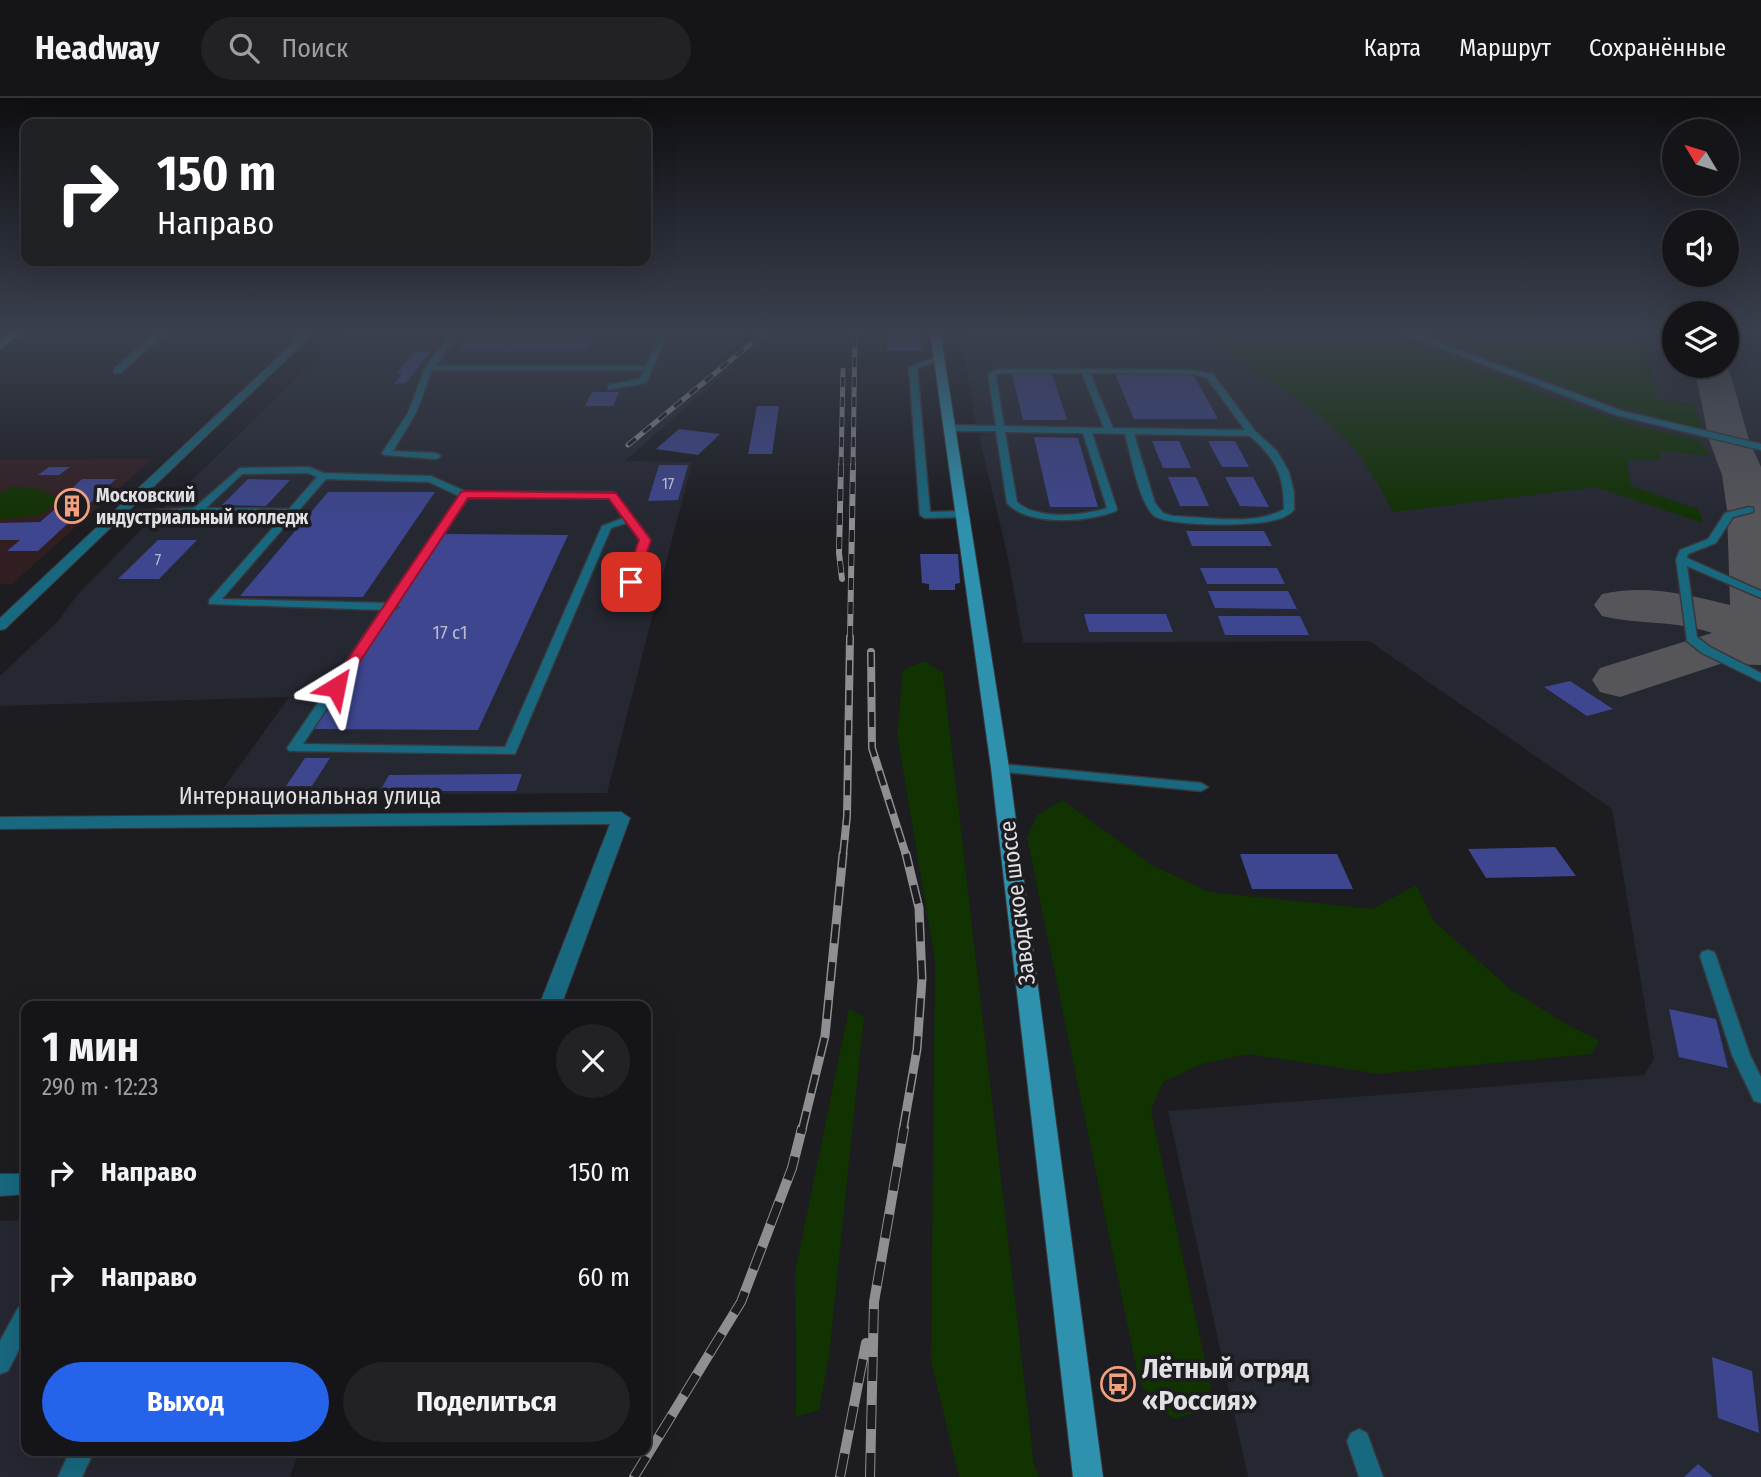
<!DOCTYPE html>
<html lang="ru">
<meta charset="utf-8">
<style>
:root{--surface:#151519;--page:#222226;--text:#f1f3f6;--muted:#9d9fa2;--line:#343438;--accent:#2563eb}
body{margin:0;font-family:"Fira Sans Condensed",sans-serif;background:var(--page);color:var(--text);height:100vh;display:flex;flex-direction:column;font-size:26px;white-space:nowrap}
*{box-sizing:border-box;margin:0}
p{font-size:23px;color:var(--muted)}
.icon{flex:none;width:38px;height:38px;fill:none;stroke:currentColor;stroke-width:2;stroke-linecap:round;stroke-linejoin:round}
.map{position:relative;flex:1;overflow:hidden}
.drawer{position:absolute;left:21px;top:903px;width:630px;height:455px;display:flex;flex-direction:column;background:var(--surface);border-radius:14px;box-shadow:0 7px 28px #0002,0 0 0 2px var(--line)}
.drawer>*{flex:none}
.banner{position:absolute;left:21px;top:21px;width:630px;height:147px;border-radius:14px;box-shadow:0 7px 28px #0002,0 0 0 2px var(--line);background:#202124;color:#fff;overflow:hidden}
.needle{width:46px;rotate:308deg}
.controls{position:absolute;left:1662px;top:21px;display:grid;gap:14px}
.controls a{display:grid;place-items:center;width:77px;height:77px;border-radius:50%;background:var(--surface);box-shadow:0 7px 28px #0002,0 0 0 2px var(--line);font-size:35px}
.pin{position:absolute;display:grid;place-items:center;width:60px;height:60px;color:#fff;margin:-30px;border-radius:14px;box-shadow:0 4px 10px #0006}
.me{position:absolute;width:77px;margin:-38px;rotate:35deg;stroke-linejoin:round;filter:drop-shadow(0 0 5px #0008)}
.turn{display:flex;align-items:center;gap:24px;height:147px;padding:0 21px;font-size:32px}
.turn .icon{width:91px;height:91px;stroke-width:2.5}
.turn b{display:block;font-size:49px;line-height:60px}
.round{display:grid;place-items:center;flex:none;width:74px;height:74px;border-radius:37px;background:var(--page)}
.overview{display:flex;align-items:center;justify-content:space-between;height:119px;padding:0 21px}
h1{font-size:42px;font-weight:700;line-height:52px}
.button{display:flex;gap:14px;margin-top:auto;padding:14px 21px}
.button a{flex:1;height:80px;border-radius:42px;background:var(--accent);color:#fff;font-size:28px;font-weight:700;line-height:80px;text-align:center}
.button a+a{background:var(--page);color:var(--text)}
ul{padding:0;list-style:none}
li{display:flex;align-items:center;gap:21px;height:105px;padding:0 21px}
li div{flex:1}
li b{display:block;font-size:26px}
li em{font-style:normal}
header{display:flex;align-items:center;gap:42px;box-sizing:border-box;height:98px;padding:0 35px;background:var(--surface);border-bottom:2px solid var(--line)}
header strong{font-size:33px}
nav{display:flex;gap:38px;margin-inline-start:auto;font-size:24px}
.search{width:490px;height:63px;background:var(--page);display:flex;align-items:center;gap:18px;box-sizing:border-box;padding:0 24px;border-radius:38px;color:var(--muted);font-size:26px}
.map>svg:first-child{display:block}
</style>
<header>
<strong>Headway</strong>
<div class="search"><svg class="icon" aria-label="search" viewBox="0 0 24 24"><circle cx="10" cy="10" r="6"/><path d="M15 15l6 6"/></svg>Поиск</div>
<nav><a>Карта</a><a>Маршрут</a><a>Сохранённые</a></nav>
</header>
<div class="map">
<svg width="1761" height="1379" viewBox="0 0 1761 1379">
<rect width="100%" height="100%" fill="#1c1c21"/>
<path fill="#252731" d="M345,233H751L716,264L733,268L625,363L692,364L607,695L218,698L289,599L0,608V578L58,523L78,496L141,432Z
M964,233H1675V268H1727V233H1761V1379H1248L1168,1013L1644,977L1654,961L1612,711L1369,543L1023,545L1008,460L979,338L983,336L981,329L976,326L965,261Z
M26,1122V1353H299L290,1379H0V1123Z"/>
<path fill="#311e21" d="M152,361L12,486H0V362Z"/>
<path fill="#113201" d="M1197,233H1383L1582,310L1637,328L1700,342L1711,358L1658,353L1662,362L1627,361L1631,388L1698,411L1703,425L1596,389L1394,414C1380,392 1364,359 1346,342C1302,298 1245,271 1197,233Z
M1422,233H1645L1657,301L1694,306L1702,331L1616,308Z
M12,388L39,391L53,398L56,405L39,417L0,421V395Z
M925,563L943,575L1034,1367L1039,1379H959L931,1263L935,863L897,636L903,572Z
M1062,702L1152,767L1209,794L1372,811L1416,787L1434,823L1510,891L1568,927L1599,942L1592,956L1379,976L1248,956L1202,966L1163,984L1151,1013L1211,1290L1197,1314L1175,1321L1158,1311L1139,1283L1027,740L1037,717Z
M849,910L864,919L829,1259L819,1312L796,1319L795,1174Z"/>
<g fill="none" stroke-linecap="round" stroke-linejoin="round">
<path fill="#56565a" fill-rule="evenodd" d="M1727,264L1749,342L1761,369V567L1720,566L1620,599L1600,594L1592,582L1600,570L1712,535C1676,522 1638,527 1602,518L1594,507L1602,496C1644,486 1688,496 1730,507L1727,412L1722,377L1709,342L1694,268H1727Z"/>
</g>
<path fill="#3e4690" d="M474,233H596L585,253H459Z
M888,233H921L922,253H887Z
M414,254H430L406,285L394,286L402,275H397Z
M1012,276H1052L1067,322H1023Z
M1115,276H1193L1218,321H1134Z
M592,294H619L613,308H585Z
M757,308H779L772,356H748Z
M679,331L720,336L698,357L656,351Z
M1034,339L1078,340L1098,409H1050Z
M1152,343H1179L1191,370H1163Z
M1208,343H1235L1249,369H1222Z
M659,367H688L678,402L648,403Z
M49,369H70L59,377H38Z
M1168,379H1196L1209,408H1180Z
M1225,379H1253L1269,409L1240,408Z
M82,381H116L38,453H7L20,442H0V425L40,424L76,393H69Z
M248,381L290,382L266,408L222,407Z
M328,394H435L363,499L240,498Z
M1186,433H1264L1272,448H1192Z
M439,436L568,437L478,632L314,631Z
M158,442H197L159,481H118Z
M920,456H958L960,485L955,486V492H929V486L922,485Z
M1200,470H1277L1285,486H1207Z
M1208,493H1288L1297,511L1215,510Z
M1084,516H1166L1173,534H1089Z
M1218,518H1300L1309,537H1225Z
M1570,583L1613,611L1587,618L1544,589Z
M305,660H330L312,688H286Z
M522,676L516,693H380L389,677Z
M1555,749L1576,778L1486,780L1468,751Z
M1240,756H1337L1353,791H1252Z
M1669,911L1716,921L1728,970L1679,959Z
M1712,1259L1752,1273L1759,1335L1718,1320Z
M1698,1366L1713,1379H1684Z"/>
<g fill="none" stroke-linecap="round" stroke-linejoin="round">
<g stroke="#38383c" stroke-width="3">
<path id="lane" d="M159,233H168L120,275H114V271Z
M453,233H461L435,268H646L661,233H669L646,285L611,291H608V287L640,281L644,272H432L416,315L393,353L436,355L441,358L436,361L384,357L382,355L408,315L425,270Z
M1396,233H1407L1622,313L1761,346V352L1616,317Z
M940,258H943V262L917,270L930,414L962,413L967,416L962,419L925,420L920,417L909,269Z
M998,271L1191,272L1213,276L1255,333L1277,353L1289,374L1294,394V412C1287,419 1280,421 1270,423C1251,428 1166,429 1153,417C1138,401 1131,357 1125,336L1092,335L1117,411L1116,413C1088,424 1028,429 1007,405L996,333H950L946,330L950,327L996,328L988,276ZM1002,275H1082L1104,330L1004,328L996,277ZM1090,275L1191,276L1207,280L1245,332L1113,330ZM1005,334L1083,335L1107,410C1082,418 1037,422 1017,404ZM1134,336L1250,338C1275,360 1284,376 1284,411C1256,428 1205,419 1173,418L1163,415L1155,405Z
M309,369L324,375L431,378L467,394H612L615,395L649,440L650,442L637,483L635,485H627L625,483L640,442L627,425L611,430L515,656L289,653L287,650L381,512L209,506V502L284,417L197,416L117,420L112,417L117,414L194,410L240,370ZM308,375L317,379L289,411L206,410L242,376ZM326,381L429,384L459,398L386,505L222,501ZM468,400H609L623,420L602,428L505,649L303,646L393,512L398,509L396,507Z
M1749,409L1753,410V414L1733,419L1716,445L1688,456L1687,460L1761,493V500L1687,468L1697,539L1710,549L1761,575V584L1702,555L1687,543L1676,461L1680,452L1708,441L1725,415Z
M1000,666L1201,685L1208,689L1201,693L995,673L993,670Z
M1708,852L1714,854L1716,858L1750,957L1761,979V1005L1754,1003L1732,957L1700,858L1702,854Z
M26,1207V1238L8,1273L0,1276V1243L18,1210Z
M1359,1331L1367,1335L1383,1379H1359L1347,1343L1351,1335Z
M70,1353H94L82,1379H58Z"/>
</g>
<g stroke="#38383c" stroke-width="2">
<path id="street" d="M306,233H316L5,531L0,532V520Z
M621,714L630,720L561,908H539L610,726L0,731V719Z
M0,1076H26V1096L0,1098Z"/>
</g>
<g stroke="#38383c" stroke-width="2">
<path id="secondary" d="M12,233H23L0,252V244Z
M930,233H940L1009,670L1103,1379H1073L991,670Z"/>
</g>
<use href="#lane" fill="#18687f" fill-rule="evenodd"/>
<use href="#street" fill="#18687f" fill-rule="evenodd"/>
<use href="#secondary" fill="#2e91ae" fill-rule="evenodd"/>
<g stroke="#8f8f93" stroke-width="5">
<path id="rail-far4" d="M628,347L766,233
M841,369L843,272
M853,369L855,233"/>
</g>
<g stroke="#8f8f93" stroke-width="6">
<path id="rail-far3" d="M841,367L839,455L842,481
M850,540L853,367"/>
</g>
<g stroke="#8f8f93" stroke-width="8">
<path id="rail-far2" d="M871,554L872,650L906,757
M843,757L847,718L850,539"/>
</g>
<g stroke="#8f8f93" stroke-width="9">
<path id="rail-far1" d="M802,1032L825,938L843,756
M903,1032L917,951L922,881L919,810L906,756"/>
</g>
<g stroke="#8f8f93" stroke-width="10">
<path id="rail" d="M634,1379L741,1204L792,1070L802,1030
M840,1379L866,1245
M870,1379L874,1204L904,1030"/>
</g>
<use href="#rail-far4" stroke="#1c1c21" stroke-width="3.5" stroke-dasharray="10" stroke-linecap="butt"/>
<use href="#rail-far3" stroke="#1c1c21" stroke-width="4.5" stroke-dasharray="12" stroke-linecap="butt"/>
<use href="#rail-far2" stroke="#1c1c21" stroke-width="5" stroke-dasharray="15" stroke-linecap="butt"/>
<use href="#rail-far1" stroke="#1c1c21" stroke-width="6" stroke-dasharray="19" stroke-linecap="butt"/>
<use href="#rail" stroke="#1c1c21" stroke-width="8" stroke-dasharray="24" stroke-linecap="butt"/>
</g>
<linearGradient id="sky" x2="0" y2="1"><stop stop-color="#0f0f12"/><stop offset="0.55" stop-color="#3a404e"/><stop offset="1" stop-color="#3a404e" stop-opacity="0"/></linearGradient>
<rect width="1761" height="426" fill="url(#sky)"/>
<path fill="#e11d48" stroke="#92132f" stroke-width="2" d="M465,393L616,395L651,442L637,484L631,487L625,484L639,442L609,401L468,400L341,592H331L329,589L461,394Z"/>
<defs>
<g id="building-ring" transform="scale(1.75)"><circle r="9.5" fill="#1c1c21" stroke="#f1a17d" stroke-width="1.5"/><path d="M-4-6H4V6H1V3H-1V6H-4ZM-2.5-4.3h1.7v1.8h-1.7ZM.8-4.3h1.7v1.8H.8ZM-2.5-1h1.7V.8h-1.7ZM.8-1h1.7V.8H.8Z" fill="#f1a17d"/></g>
<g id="bus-ring" transform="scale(1.75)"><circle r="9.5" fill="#1c1c21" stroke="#f1a17d" stroke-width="1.5"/><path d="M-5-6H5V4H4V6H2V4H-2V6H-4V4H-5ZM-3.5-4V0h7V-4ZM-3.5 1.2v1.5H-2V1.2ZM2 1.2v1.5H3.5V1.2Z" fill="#f1a17d"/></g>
</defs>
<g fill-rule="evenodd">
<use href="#building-ring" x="72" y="408"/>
<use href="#bus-ring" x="1118" y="1286"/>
</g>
<g text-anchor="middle" stroke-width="7" stroke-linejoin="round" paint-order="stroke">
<g font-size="16" fill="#b8bacf">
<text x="668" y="391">17</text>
<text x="158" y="467">7</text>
</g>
<g font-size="19" font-weight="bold" fill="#e1e1e4" stroke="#1c1c21" text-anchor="start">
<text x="96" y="404">Московский<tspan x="96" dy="22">индустриальный колледж</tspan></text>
</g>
<g font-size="19" fill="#b8bacf">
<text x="450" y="541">17 с1</text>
</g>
<g font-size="23" fill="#e1e1e4" stroke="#1c1c21">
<text x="310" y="706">Интернациональная улица</text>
<text transform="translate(1017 805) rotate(-97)" y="8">Заводское шоссе</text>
</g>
<g font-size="28" font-weight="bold" fill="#e1e1e4" stroke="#1c1c21" text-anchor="start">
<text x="1142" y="1280">Лётный отряд<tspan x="1142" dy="32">«Россия»</tspan></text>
</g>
</g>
</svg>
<div class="controls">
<a><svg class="needle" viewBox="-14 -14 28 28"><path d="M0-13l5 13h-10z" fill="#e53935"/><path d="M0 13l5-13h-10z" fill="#9d9fa2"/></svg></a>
<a><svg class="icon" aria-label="sound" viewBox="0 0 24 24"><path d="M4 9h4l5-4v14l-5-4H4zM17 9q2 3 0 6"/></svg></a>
<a><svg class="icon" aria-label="layers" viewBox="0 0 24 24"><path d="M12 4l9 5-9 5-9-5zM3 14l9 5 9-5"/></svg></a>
</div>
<div class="pin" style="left:631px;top:484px;background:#d93025"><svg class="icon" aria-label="arrive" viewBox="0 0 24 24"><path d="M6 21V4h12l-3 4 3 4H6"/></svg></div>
<svg class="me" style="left:336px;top:589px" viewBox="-20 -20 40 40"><path d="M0-17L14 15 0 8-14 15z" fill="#e11d48" stroke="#fff" stroke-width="4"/></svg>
<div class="banner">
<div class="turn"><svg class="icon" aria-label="right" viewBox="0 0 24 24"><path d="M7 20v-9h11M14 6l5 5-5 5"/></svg><div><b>150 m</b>Направо</div></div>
</div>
<section class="drawer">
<div class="overview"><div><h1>1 мин</h1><p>290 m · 12:23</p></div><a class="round"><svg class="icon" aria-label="close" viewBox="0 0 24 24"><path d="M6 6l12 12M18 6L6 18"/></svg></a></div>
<ul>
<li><svg class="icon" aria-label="right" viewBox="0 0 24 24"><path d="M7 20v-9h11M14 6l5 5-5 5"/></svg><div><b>Направо</b></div><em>150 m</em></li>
<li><svg class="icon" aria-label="right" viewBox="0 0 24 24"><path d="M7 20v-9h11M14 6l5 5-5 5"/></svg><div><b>Направо</b></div><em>60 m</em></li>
</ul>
<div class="button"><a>Выход</a><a>Поделиться</a></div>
</section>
</div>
